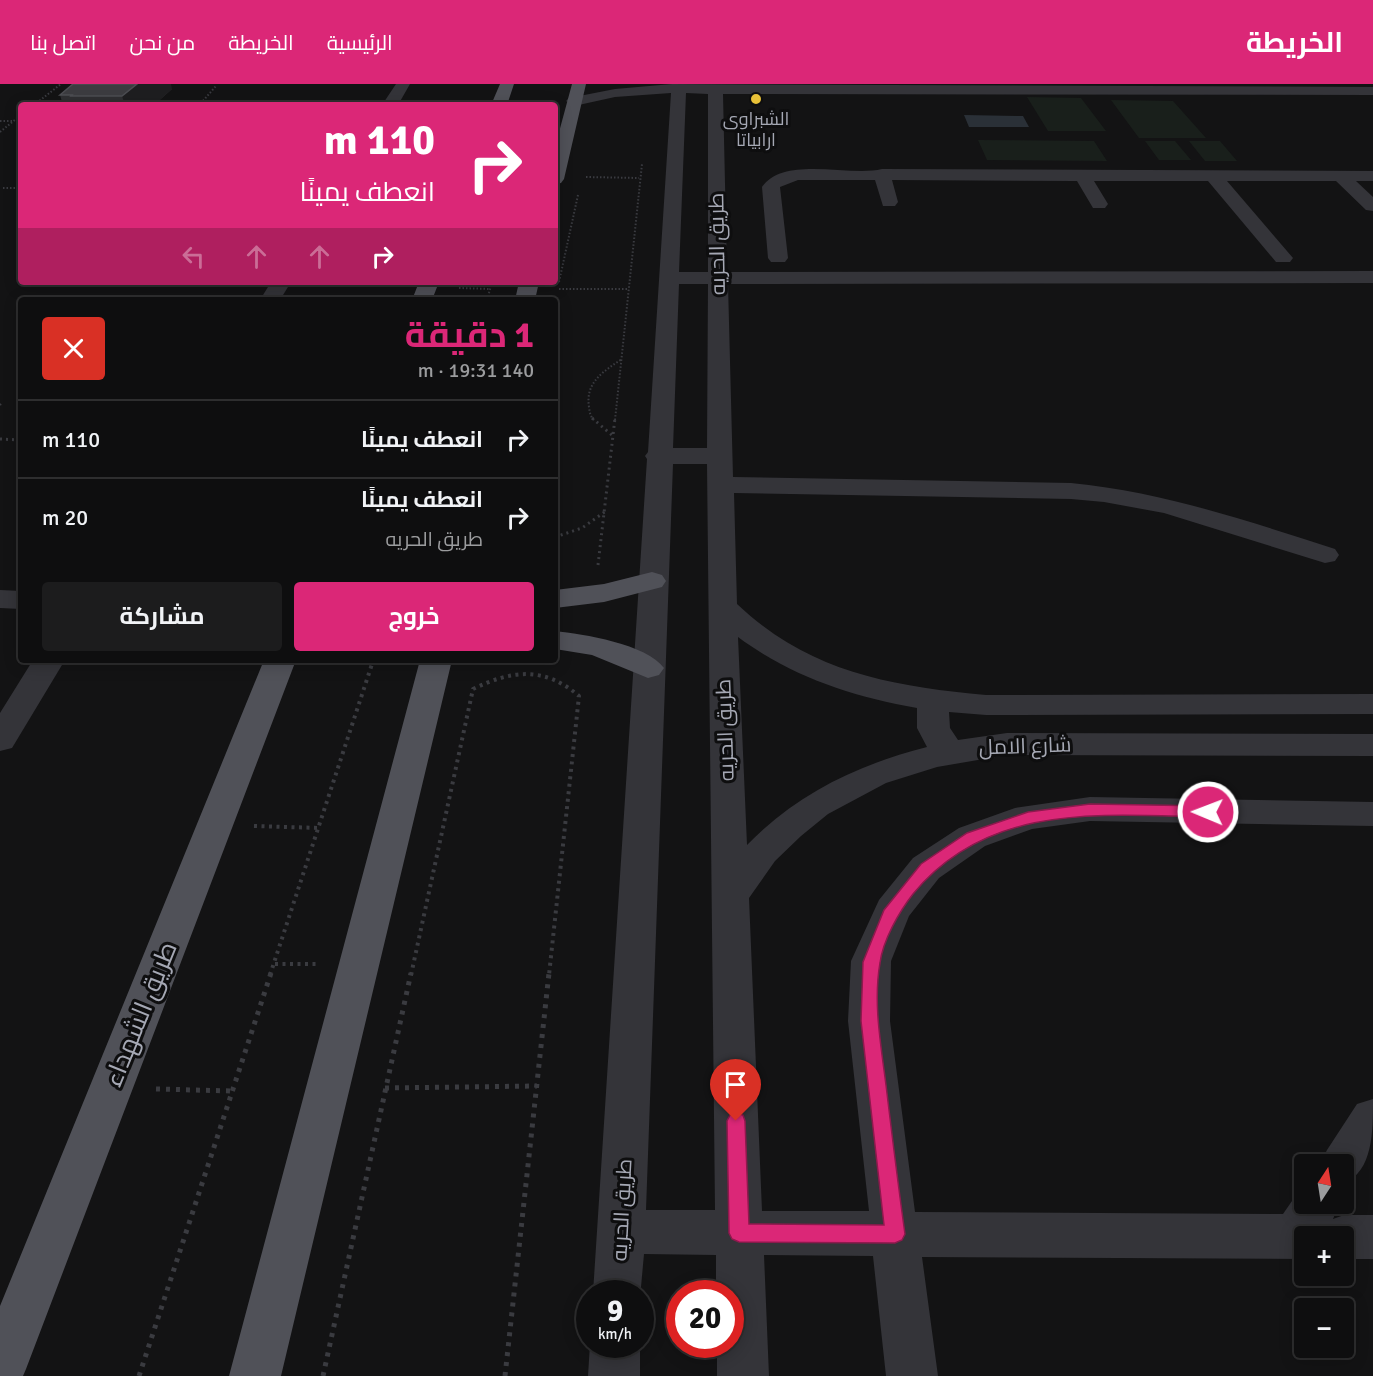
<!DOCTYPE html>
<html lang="ar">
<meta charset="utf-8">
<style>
:root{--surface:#0e0e0f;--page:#1c1c1d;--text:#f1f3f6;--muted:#9b9c9e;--line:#2e2e2f;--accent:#db2777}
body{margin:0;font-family:Signika,Cairo,sans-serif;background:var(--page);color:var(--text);direction:rtl;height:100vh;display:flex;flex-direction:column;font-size:22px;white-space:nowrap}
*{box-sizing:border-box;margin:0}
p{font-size:20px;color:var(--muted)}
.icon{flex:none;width:33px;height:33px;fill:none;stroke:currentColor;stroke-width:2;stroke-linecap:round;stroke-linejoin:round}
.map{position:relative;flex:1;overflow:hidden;direction:ltr}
.drawer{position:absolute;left:18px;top:213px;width:540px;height:366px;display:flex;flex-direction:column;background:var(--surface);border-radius:6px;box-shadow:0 3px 15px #0003,0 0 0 2px var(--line);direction:rtl}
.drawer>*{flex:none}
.hud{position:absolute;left:18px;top:18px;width:540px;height:183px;border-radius:6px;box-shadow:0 3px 15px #0003,0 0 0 2px var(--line);direction:rtl;background:#db2777;color:#fff;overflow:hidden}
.needle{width:39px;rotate:12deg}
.controls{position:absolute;left:1294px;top:1070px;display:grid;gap:12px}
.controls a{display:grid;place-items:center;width:60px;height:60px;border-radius:6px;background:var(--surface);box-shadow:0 3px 15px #0003,0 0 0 2px var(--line);font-size:30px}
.speed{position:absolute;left:576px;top:1196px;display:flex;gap:12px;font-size:30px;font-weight:700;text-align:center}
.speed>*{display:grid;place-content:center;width:78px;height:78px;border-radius:50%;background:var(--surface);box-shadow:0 3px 15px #0003,0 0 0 2px var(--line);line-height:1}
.speed small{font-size:15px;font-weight:400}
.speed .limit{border:9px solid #d22;background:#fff;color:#111}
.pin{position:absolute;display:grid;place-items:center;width:51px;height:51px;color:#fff;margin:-62px -26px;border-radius:50% 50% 50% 0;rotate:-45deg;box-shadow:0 0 6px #0007}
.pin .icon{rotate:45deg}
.me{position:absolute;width:66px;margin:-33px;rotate:271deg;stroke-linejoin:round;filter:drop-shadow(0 0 4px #0008)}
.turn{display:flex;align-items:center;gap:21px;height:126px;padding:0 24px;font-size:27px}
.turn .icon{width:78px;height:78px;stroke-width:2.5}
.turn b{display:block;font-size:42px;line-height:51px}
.lanes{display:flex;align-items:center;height:57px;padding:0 24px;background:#0003;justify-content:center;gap:30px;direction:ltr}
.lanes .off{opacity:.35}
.round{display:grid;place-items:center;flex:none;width:63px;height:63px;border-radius:6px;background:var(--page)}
.headline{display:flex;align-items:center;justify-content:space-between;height:102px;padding:0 24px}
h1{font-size:36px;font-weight:700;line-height:45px;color:var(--accent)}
.cta{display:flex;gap:12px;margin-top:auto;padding:12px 24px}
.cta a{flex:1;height:69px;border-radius:6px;background:var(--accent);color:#fff;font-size:24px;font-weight:700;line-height:69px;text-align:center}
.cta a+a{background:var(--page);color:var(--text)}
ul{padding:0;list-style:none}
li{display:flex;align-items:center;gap:18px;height:78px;padding:0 24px;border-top:2px solid var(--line)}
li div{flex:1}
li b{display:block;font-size:22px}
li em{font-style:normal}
header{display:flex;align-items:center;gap:36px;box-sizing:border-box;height:84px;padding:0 30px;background:var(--accent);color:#fff}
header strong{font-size:28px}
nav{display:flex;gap:33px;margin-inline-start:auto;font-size:21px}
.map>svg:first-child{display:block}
</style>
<header>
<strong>الخريطة</strong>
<nav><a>الرئيسية</a><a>الخريطة</a><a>من نحن</a><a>اتصل بنا</a></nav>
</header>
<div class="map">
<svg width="1373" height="1292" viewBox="0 0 1373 1292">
<rect width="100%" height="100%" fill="#131314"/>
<path fill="#191f1b" d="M1027,13L1081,14L1106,47H1048Z
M1111,16L1173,17L1206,54H1139Z
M978,56L1094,57L1107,77L987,76Z
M1145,57H1175L1191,76H1159Z
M1189,57H1220L1237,77H1205Z"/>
<path fill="#2a3037" d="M964,31L1023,32L1029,43H969Z"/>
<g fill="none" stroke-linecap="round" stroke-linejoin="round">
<path stroke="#3a3b40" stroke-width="2" stroke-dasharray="1.5 2" stroke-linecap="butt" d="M165,18H202L216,2
M34,21L61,0
M0,37H13
M0,48L21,31
M586,93L639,94
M3,104H21
M559,198L578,111
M459,204L490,205
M559,205H628
M487,216L492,198
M0,321L2,319
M594,336C590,332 590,329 589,323C585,298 604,287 622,275
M615,336L642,80"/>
<path stroke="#3a3b40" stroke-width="3" stroke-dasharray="2 4" stroke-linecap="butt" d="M592,334L613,352
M0,355L21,356
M555,453L582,444L606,427
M598,481L615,334
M372,578L373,576"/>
<path stroke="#3a3b40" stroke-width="4" stroke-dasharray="3 4.5" stroke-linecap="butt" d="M254,742L320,744
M275,880H316
M270,891L373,577
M411,891L473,605C512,586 544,582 579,612L549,891"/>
<path stroke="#3a3b40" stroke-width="5" stroke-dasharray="4 6" stroke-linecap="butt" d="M385,1004L537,1002
M156,1005L233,1007
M139,1292L271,889
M323,1292L411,889
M505,1292L549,889"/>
<path fill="#343439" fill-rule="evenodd" d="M396,0H410L398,21H382Z
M672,0L1373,3V11L723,10L727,188L1373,187V199L728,200L733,393L1071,399C1163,408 1248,437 1335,465L1339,471L1335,477L1325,479L1164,429L1104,418L1071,415L734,409L737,520C809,588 890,602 986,611L1373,610V630L986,631L949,628L950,644L958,656L1007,649L1373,650V672L1007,671L937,683L886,699L828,730L801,752L775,777L749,814L762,1127H869L848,937L851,877L879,816L913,774L959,744L1015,724L1090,713L1373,718V742L1090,737L1032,745L985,762L939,794L909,832L891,877L890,937L915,1128L1283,1130L1301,1104L1305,1102V1119H1340L1333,1135L1344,1131H1373V1175H1344V1152H1305V1175L922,1173L938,1292H886L873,1172L764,1171L769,1292H717V1260H730V1209H716V1171L644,1170L640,1214V1209H593L647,375L645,372L648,368L671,9L615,13L574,22L566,17L569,14L615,5ZM686,9L708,10V188H679ZM679,200H708L707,364H673ZM673,380H707L715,1126H646ZM738,553C792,593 851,612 917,624V644L927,663C857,681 798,709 747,761Z
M882,85L1373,87V97H1356L1373,113V127L1366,126L1336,97H1227L1293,174L1290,178H1276L1208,97H1094L1108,120L1105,124H1093L1077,97L892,96L898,118L895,122H883L875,96H798L780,103L788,174L785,178H771L768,174L762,103C784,71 849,93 882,85Z
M271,198H291L280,216H260Z
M0,506L21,507V525L0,524Z
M33,576H65L12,664L0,667V629Z
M1373,1015C1373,1049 1373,1086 1344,1100V1080H1320L1327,1066L1357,1020Z
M590,1260H640V1292H588Z"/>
<path fill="#505158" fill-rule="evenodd" d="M500,0H514L507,21H491Z
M572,0H586L564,95L561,99L555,100V63Z
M419,198H439L432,216H412Z
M519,198H539L535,216H515Z
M652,488L662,491L666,497L662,503L604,518L555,524V506L604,500Z
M555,547C583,550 647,560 664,584L659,591L648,594L592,571L555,565Z
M264,576H296L26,1285L23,1292H0V1222Z
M420,576H452L281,1292H229Z"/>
</g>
<path fill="#2f2f32" d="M172,5L154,21H63L60,11Z"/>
<path fill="#1e1e20" d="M137,0H171L172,5L154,21H125L122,12Z"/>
<path fill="#3c3c40" stroke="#4c4d52" stroke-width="1.5" d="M73,0H137L122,12H71L72,11H60Z"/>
<path fill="#db2777" stroke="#8e194d" stroke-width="1.5" d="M1090,720L1208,722L1215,728L1208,733C1101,731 989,718 913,810C899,828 883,856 880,879C873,919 881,961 886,1001C892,1051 898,1100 905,1150L902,1156L895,1159L739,1158L732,1155L729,1149L727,1037L730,1031L736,1029L743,1031L745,1037L749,1140L884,1141L861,937L863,878L884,826L921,780L967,749L1028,728Z"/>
<circle fill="#e8c138" stroke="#0e0e0f" stroke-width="2" cx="756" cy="15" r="6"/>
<g text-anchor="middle" stroke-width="6" stroke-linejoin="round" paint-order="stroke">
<g font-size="18" fill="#a5a8b4" stroke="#0e0e0f">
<text x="756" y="41">الشبراوى<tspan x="756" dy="21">ارابياتا</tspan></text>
</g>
<g font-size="21" fill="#a5a8b4" stroke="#0e0e0f">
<text transform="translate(717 160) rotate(-91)" y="7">طريق الحريه</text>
<text transform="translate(725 646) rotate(-92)" y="7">طريق الحريه</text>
<text transform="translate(1025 662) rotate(-2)" y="7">شارع الامل</text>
<text transform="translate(622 1126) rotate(-87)" y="7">طريق الحريه</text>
</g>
<g font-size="26" fill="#a5a8b4" stroke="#0e0e0f">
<text transform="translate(140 930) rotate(-68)" y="9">طريق الشهداء</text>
</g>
</g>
</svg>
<div class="controls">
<a><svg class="needle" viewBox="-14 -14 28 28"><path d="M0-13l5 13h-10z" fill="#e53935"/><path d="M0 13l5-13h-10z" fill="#9b9c9e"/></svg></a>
<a>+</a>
<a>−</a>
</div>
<div class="speed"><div>9<small>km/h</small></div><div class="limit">20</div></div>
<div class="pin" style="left:736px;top:1037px;background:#d93025"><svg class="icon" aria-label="arrive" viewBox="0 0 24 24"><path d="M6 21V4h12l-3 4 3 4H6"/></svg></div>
<svg class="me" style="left:1208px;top:728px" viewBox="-20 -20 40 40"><circle r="17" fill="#db2777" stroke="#fff" stroke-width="3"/><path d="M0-11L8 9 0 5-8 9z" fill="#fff"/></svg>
<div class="hud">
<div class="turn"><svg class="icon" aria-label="right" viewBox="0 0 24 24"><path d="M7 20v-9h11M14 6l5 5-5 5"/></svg><div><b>110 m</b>انعطف يمينًا</div></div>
<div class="lanes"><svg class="icon off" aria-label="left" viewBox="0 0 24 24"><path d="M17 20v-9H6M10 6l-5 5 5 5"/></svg><svg class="icon off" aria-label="ahead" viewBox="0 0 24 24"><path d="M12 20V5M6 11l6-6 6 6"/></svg><svg class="icon off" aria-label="ahead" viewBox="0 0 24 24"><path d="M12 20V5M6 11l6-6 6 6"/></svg><svg class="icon" aria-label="right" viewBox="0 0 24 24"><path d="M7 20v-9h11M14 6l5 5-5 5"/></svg></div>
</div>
<section class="drawer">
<div class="headline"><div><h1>1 دقيقة</h1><p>140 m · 19:31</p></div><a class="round" style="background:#d93025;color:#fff"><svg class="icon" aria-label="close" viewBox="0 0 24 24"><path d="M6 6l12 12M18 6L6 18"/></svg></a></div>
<ul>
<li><svg class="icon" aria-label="right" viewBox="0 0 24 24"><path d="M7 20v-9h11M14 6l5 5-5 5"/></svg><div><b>انعطف يمينًا</b></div><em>110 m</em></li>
<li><svg class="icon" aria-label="right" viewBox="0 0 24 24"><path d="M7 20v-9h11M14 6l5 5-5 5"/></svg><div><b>انعطف يمينًا</b><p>طريق الحريه</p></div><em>20 m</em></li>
</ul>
<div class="cta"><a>خروج</a><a>مشاركة</a></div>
</section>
</div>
